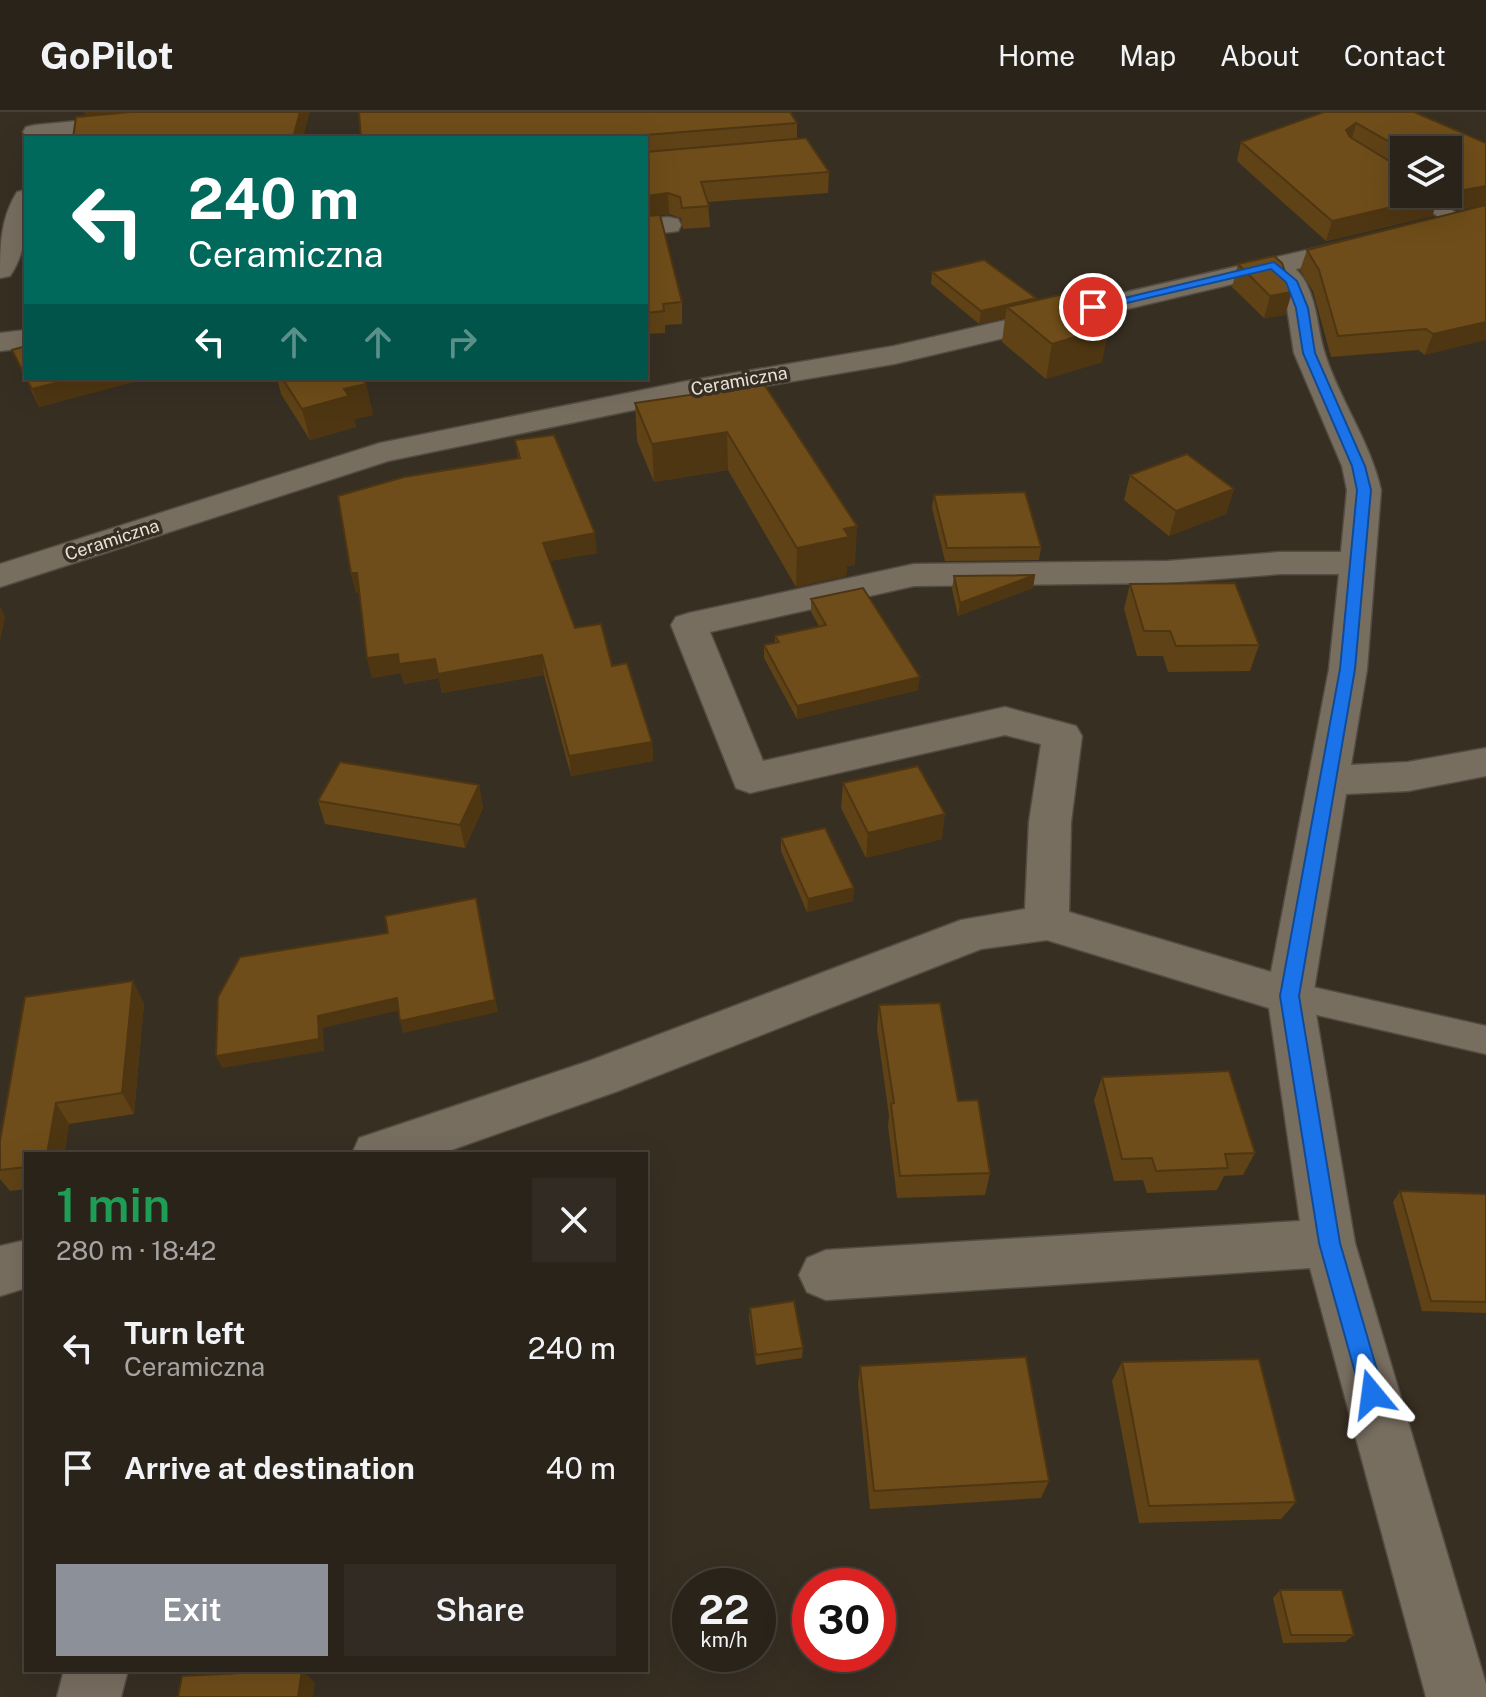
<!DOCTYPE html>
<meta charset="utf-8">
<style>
:root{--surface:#2a231a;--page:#322b23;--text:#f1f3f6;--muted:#a5a4a2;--line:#464039;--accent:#8c9099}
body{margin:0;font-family:"Public Sans",sans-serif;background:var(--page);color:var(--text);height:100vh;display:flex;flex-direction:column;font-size:30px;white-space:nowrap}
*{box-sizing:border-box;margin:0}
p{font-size:26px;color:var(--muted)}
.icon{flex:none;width:44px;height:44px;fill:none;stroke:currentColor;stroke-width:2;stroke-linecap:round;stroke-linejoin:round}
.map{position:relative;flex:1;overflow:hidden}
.sheet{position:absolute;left:24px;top:1040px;width:624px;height:520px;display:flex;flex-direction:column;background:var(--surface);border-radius:0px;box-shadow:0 8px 32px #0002,0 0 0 2px var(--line)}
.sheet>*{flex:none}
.hud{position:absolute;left:24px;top:24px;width:624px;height:244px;border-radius:0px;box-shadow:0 8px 32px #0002,0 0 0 2px var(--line);background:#00695c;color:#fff;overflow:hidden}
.tools{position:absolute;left:1390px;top:24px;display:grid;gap:16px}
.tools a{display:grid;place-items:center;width:72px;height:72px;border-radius:0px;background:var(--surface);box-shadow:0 8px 32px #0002,0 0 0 2px var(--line);font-size:40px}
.speed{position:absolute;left:672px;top:1456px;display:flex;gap:16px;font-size:40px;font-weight:700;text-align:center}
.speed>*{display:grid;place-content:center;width:104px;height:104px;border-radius:50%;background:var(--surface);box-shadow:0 8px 32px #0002,0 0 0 2px var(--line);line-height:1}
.speed small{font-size:20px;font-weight:400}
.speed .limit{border:12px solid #d22;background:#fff;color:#111}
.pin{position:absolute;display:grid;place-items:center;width:68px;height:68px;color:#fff;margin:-34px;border:4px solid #fff;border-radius:50%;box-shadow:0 2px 8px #0007}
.me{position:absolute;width:88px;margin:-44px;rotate:344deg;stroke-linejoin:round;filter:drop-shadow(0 0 6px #0008)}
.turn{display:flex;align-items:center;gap:28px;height:168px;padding:0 32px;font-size:36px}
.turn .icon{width:104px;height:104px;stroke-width:2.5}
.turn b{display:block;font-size:56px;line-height:68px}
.lanes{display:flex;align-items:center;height:76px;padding:0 32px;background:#0003;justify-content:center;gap:40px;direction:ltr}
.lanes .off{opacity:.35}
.round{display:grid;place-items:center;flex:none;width:84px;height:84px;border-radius:0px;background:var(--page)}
.head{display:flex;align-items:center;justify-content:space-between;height:136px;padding:0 32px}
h1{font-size:48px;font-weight:600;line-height:60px;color:#1e9e55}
.button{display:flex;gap:16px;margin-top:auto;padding:16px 32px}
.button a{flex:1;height:92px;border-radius:0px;background:var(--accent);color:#fff;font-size:32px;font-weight:600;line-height:92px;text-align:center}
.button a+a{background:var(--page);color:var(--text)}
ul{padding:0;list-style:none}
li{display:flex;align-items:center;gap:24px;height:120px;padding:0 32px}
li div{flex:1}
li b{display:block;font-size:30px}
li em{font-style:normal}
header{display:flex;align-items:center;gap:48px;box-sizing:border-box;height:112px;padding:0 40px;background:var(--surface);border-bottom:2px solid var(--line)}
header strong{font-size:38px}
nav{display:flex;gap:44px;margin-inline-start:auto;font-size:28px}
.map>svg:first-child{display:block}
</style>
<header>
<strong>GoPilot</strong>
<nav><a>Home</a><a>Map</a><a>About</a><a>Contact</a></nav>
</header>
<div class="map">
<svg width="1486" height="1585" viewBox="0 0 1486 1585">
<rect width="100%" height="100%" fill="#382f23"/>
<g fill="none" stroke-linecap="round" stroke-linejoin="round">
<g stroke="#534c42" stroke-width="3">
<path id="service" d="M1407,82H1430L1468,110L1458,116L1451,114Z
M1290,870L1486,914V942L1278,894L1273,884L1278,874Z"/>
</g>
<g stroke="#534c42" stroke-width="3">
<path id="minor" d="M171,0H261L258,5L249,7L50,26H29L23,20L26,15L35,13Z
M26,78C26,108 28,138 10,164L0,166C0,136 0,107 17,80Z
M668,105L678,107L681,113L678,119L646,123V107Z
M1274,145C1287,148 1300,159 1306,171C1318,194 1317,218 1325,242C1340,289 1370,329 1381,378L1367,557L1351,653L1408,650L1486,636V664L1408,679L1346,682L1313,884L1355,1131L1486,1572V1585H1426L1310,1156L826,1188L807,1180L799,1163L807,1146L826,1138L1300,1109L1269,896L1047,828L981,837L618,979L440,1042H352L359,1026L589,949L961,808L1025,797L1029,710L1041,632L1005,623L750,681L736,676L671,513L676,505L689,501L914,452L1167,449L1280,440H1341L1347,378L1342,354L1294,241L1287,196L1278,172L1260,153L1264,147ZM1280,462H1339L1329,557L1271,860L1069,800L1071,710L1082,624L1076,614L1005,595L763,649L710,520L914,474L1167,471Z
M26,218V236L0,239V221Z
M26,1128V1176L0,1184V1134Z
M64,1558H128L121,1585H57Z"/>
</g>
<g stroke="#534c42" stroke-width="3">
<path id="tertiary" d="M1363,125L1373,127L1377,133L1373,139L894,252L682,288L388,349L0,475V452L380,331L682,270L894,234Z"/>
</g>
<use href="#service" fill="#786e60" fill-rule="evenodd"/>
<use href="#minor" fill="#786e60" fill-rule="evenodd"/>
<use href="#tertiary" fill="#786e60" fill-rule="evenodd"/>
</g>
<path fill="#5f4216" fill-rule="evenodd" d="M1324,0L1486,31V92L1457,98L1439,85L1432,104L1326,129L1237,49L1241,30ZM1404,38H1448V82H1404Z
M797,11V27L829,60L828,81L708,90L710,115L683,117L681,106L669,102L656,104L682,190V212L665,213V221L646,222V26H361Z
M1486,93L1425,243L1418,238L1331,245L1313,179L1300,158L1307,138Z
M1238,152L1292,180L1285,203L1264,206L1232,175Z
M932,160L1036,186L1035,189L1102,250L1046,267L1002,230L1005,206L979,212L931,172Z
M12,238L148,266L39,295Z
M277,266H362L366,272L373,303L354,307L356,315L310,328L281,282Z
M764,272L855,453L847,454L846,464L796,475L728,358L654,370L637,329L635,291Z
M515,328L597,441L550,449L575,516L612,554L652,630L653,649L571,664L544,563L442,581L439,566L404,572L401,561L372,566L367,546L359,480L356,481L351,461L518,346Z
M1130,363L1234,377L1226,402L1169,424L1124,388Z
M934,383L1041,435L1039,448L945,449L932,396Z
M1035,463L1033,476L958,504L952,477L954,464Z
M1130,472L1259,533L1250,559L1168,560L1163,544H1137L1124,497Z
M811,487L918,578L797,607L764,546V533L775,531V524L819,514L811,500Z
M843,671L942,727L866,746L841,696Z
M479,673L483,696L465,736L325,712L318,689Z
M781,726L853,789L807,800L781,739Z
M144,891L134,1002L69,1012L26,1042V1077L10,1079L0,1067V1029Z
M879,893L958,989L990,1061L985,1083L897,1086L888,1014L889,1004L877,917Z
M1102,965L1255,1041L1243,1063L1224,1064L1217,1078L1147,1081L1143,1068L1114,1069L1094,988Z
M1400,1079L1486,1082V1201L1422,1199L1393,1090Z
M750,1196L803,1236L802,1246L756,1253L749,1206Z
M1122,1250L1296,1390L1281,1407L1139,1411L1112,1269Z
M860,1254L1049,1369L1041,1386L870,1397L858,1273Z
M1280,1478L1354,1523L1345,1530L1283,1531L1273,1486Z"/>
<path fill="#4e3612" d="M84,0H140L86,5Z
M300,0H310L303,26H293Z
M1356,11L1351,30L1346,18Z
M1486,74V92L1457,98L1464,78Z
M668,81L669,102L646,105V84Z
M1439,84L1432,104L1326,129L1332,109Z
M1292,180L1285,203L1264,206L1270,184Z
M1036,186L1034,199L1007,195L1005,206L979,212L981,199Z
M1486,210V228L1425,243L1433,222Z
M1109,215L1102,250L1046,267L1052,232Z
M75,266H148L39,295L32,277Z
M366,272L373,303L354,307L356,315L310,328L302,297L344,277Z
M727,320L728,358L654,370L652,332Z
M1234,377L1226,402L1169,424L1176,399Z
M857,414L855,453L847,454L846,464L796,475L797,436L844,417Z
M595,421L597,441L545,450L543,431Z
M351,461H357L361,480L356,481Z
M1035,463L1033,476L958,504L960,491Z
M0,494L5,505L0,530Z
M398,542L435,547L542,543L544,563L442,581L439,566L404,572L401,561L372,566L367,546Z
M920,565L918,578L797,607V594Z
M652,630L653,649L571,664L569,644Z
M479,673L483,696L465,736L460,713Z
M945,702L942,727L866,746L868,721Z
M854,776L853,789L807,800L808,787Z
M476,786L498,900L403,921L400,909Z
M133,869L144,891L134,1002L122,981Z
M397,886L400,898L323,916L324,939L222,956L216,944L318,904Z
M56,991L69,1012L65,1042H47Z
M302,1558L315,1571L313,1585H298Z"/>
<path fill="#6f4d1a" stroke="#4e3612" stroke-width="2" d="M131,0H300L293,26H104L105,24L73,26L76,5Z
M359,0H790L797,11L645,23L642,26H361Z
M1324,0H1414L1486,31V74L1464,78L1448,67V38H1404L1356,11L1346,18L1350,25L1404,58V82H1437L1439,84L1332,109L1241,30Z
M806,26L829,60L701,70L709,94L682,96L680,85L668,81L646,84V40Z
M1486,93V210L1433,222L1426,217L1338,224L1319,158L1307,138Z
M660,103L682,190L663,192L664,199L646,201V104Z
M1274,144L1282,151L1292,180L1270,184L1238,152Z
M984,148L1036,186L981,199L932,160Z
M1064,182L1109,215L1052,232L1007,195Z
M26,234V266L12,238Z
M26,266H75L32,277Z
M282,266H362L366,272L344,277L349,284L302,297Z
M764,272L857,414L844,417L849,425L797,436L727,320L652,332L635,291Z
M554,323L595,421L543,431L575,516L601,512L612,554L627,551L652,630L569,644L542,543L438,562L435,547L399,552L398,542L367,546L357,461H351L338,384L404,365L520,346L515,328Z
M1187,342L1234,377L1176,399L1130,363Z
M1025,380L1041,435L947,436L934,383Z
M1035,463L960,491L954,464Z
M1235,471L1259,533L1176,534L1170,519H1144L1130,472Z
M863,476L920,565L797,594L764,533L779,530L775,524L826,513L811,487Z
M340,650L479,673L460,713L318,689Z
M918,654L945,702L868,721L843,671Z
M825,716L854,776L808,787L781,726Z
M476,786L495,888L400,909L397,886L318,904L319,927L216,944L218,885L240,845L388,821L385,804Z
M133,869L122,981L56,991L47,1042H26V1055L0,1058V1029L25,885Z
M940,891L958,989L978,988L990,1061L900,1064L891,992L894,991L879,893Z
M1229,959L1255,1041L1225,1042L1228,1056L1156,1059L1152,1046L1122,1047L1102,965Z
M1400,1079L1486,1082V1190L1431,1189Z
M794,1189L803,1236L756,1243L750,1196Z
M1026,1245L1049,1369L874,1379L860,1254Z
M1259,1247L1296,1390L1149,1394L1122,1250Z
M1280,1478H1342L1354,1523H1291Z
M302,1558L298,1585H178L182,1564Z"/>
<path fill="#1a73e8" stroke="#114b97" stroke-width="2" d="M1274,150L1297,169L1308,196L1315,241L1365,354L1371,378L1355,557L1299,884L1340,1131L1384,1282L1380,1290L1372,1294L1364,1290L1361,1282L1319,1131L1280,884L1340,557L1357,378L1352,354L1303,241L1296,196L1286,170L1271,157L1093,199L1087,195Z"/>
<g text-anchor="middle" stroke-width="7" stroke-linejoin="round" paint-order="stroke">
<g font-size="18" fill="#e8e2da" stroke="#382f23">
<text transform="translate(739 269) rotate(-10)" y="6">Ceramiczna</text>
<text transform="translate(112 428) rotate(-18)" y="6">Ceramiczna</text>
</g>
</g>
</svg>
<div class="tools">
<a><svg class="icon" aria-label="layers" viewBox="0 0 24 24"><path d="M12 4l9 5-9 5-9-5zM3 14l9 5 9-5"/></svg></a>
</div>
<div class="speed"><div>22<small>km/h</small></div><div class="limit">30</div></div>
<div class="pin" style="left:1093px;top:195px;background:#d93025"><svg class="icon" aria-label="arrive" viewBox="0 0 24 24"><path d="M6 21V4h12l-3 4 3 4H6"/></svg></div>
<svg class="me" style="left:1372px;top:1282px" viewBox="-20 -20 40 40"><path d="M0-17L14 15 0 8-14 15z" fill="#1a73e8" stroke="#fff" stroke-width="4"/></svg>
<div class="hud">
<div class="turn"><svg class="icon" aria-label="left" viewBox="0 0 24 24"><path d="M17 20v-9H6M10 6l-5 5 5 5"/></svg><div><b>240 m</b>Ceramiczna</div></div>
<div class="lanes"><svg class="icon" aria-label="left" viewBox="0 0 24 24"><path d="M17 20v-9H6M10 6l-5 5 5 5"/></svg><svg class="icon off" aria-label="ahead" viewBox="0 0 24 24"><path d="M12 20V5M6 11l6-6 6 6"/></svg><svg class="icon off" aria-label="ahead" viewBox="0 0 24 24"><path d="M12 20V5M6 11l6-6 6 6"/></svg><svg class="icon off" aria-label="right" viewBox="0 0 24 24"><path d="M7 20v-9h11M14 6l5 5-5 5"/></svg></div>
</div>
<section class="sheet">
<div class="head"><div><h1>1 min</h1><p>280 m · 18:42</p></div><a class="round"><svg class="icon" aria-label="close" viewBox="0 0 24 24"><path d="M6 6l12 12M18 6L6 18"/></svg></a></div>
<ul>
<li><svg class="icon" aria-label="left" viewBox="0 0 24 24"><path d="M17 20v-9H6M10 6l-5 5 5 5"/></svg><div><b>Turn left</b><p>Ceramiczna</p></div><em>240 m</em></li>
<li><svg class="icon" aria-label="arrive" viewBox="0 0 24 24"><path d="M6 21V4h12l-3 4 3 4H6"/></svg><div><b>Arrive at destination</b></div><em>40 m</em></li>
</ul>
<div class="button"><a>Exit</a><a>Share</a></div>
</section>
</div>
